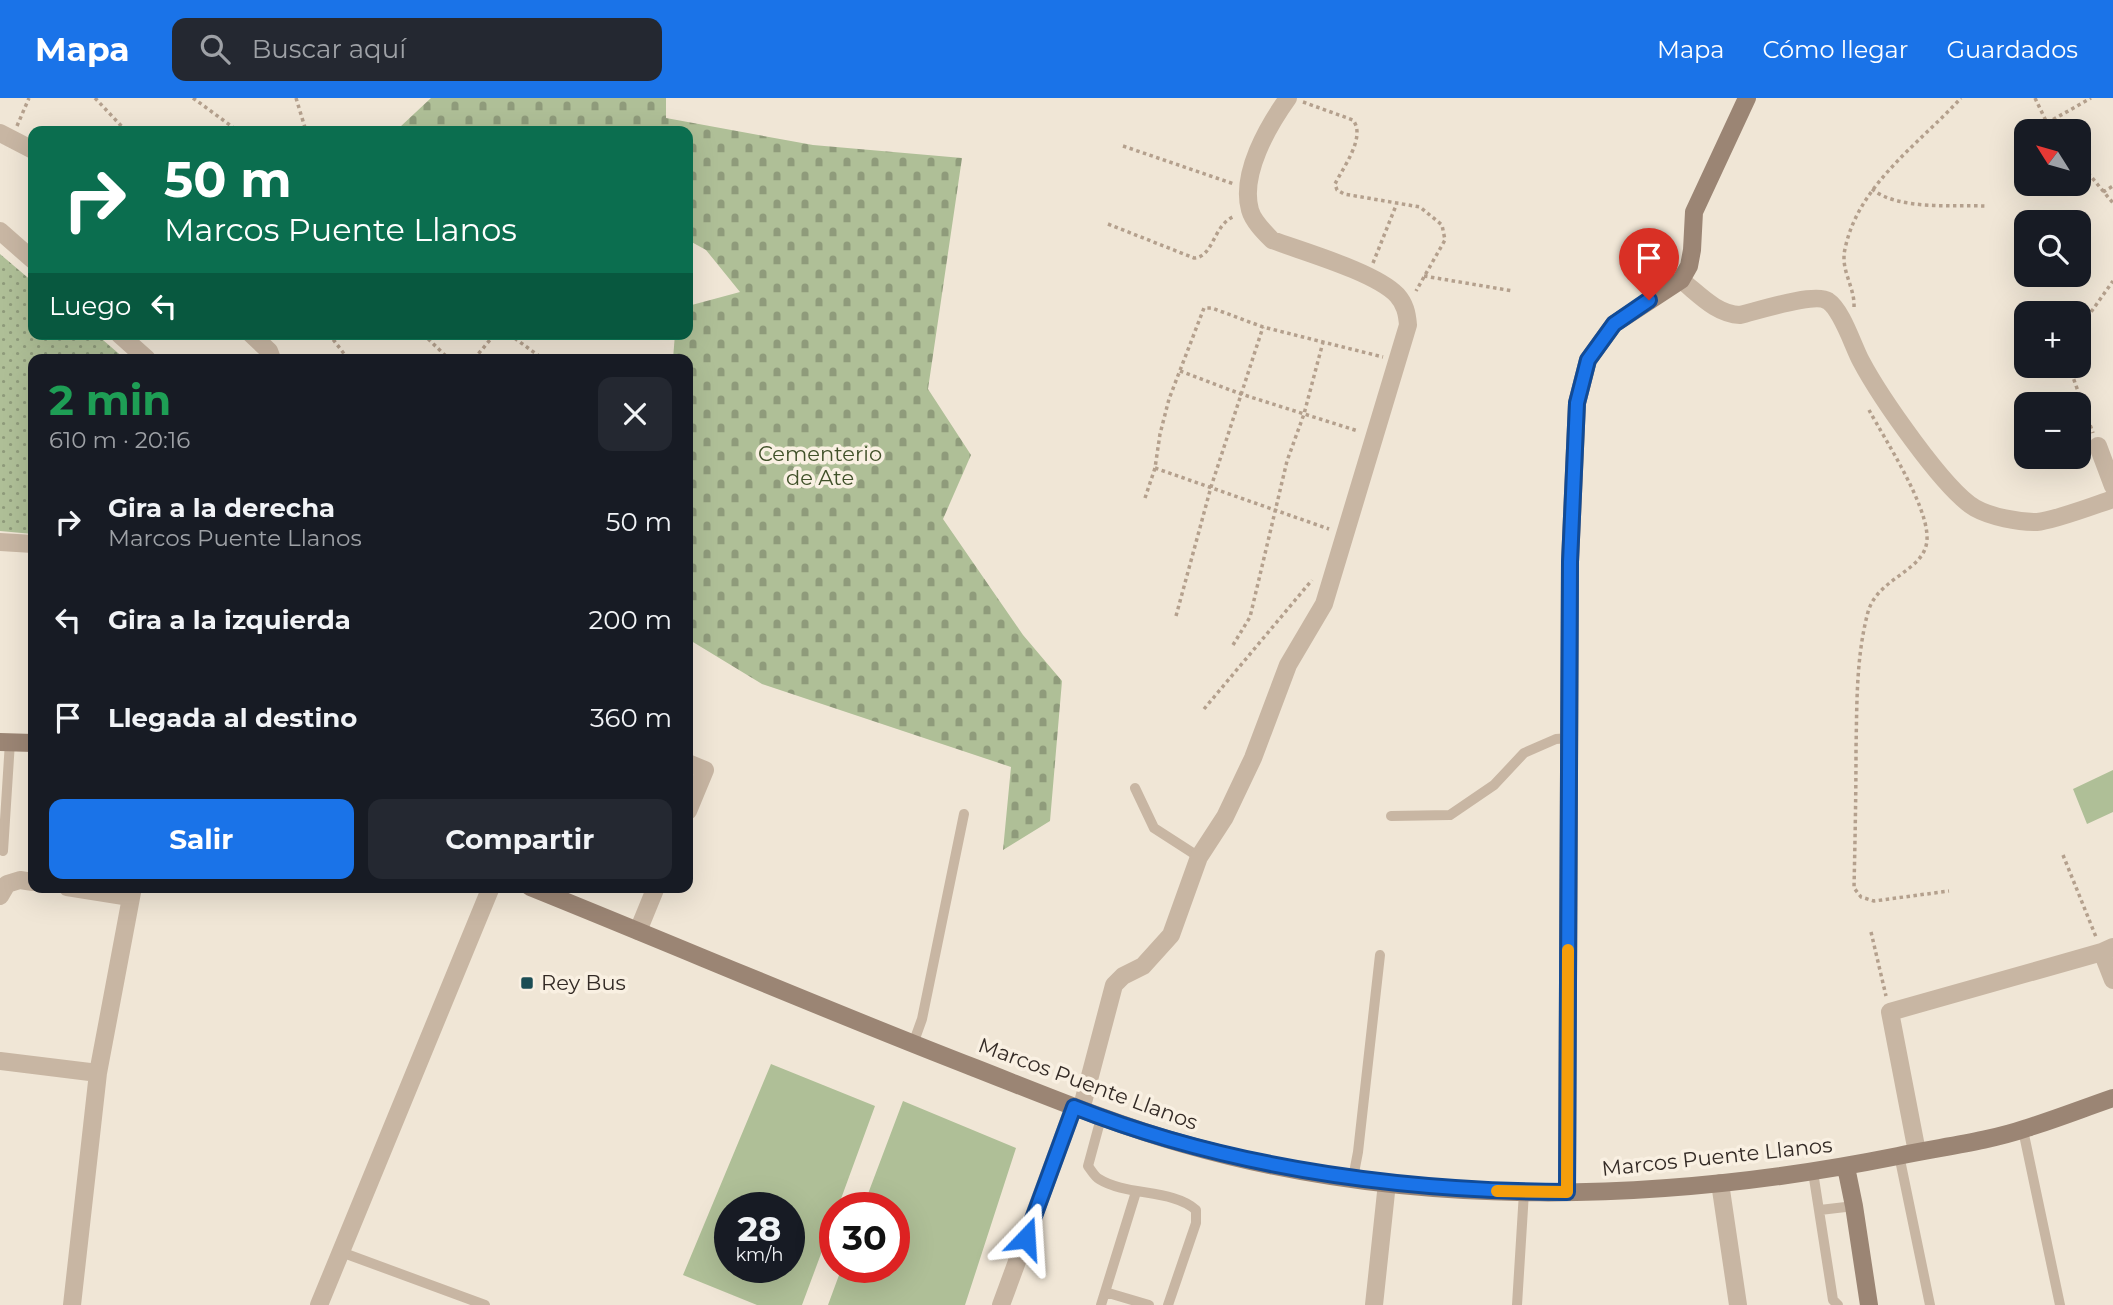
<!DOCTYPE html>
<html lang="es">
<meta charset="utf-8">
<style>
:root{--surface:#171b24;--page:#242831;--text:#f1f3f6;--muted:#9ea1a6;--accent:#1a73e8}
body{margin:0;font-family:Montserrat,sans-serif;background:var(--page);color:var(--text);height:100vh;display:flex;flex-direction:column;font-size:26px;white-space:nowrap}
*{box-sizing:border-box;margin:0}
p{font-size:23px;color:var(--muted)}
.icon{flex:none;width:38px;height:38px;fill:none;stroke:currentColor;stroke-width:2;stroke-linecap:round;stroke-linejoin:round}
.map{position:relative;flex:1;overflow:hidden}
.drawer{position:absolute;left:28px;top:256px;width:665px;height:539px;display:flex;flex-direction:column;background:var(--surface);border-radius:14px;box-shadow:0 7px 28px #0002}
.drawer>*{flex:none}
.hud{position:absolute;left:28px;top:28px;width:665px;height:214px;border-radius:14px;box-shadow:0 7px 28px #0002;background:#0b6e4f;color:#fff;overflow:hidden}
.needle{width:46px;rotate:307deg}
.tools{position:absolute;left:2014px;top:21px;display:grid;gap:14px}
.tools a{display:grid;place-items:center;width:77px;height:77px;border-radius:14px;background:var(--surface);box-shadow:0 7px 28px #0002;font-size:35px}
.speed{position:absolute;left:714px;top:1094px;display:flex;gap:14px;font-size:35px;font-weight:700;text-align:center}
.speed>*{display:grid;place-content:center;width:91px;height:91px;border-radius:50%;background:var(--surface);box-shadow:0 7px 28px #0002;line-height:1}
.speed small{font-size:18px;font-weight:400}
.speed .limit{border:10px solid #d22;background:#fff;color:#111}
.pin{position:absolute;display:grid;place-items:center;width:60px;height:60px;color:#fff;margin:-72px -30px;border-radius:50% 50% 50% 0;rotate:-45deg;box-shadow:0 0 7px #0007}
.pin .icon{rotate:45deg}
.me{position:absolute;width:77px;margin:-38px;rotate:20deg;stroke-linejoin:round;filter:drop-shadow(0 0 5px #0008)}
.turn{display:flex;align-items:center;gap:24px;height:147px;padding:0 21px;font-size:32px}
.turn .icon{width:91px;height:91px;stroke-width:2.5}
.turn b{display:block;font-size:49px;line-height:60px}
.then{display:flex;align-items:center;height:66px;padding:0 21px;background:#0003;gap:14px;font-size:26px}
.round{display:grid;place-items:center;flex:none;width:74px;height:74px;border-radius:14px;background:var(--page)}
.summary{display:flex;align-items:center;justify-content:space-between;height:119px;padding:0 21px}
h1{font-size:42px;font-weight:700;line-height:52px;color:#1e9e55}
.primary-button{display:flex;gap:14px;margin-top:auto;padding:14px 21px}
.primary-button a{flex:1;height:80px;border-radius:14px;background:var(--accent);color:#fff;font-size:28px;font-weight:700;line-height:80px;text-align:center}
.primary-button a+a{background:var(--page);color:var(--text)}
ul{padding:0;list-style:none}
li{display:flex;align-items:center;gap:21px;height:98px;padding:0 21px}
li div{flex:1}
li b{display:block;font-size:26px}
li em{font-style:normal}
header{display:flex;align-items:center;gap:42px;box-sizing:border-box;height:98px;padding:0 35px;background:var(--accent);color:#fff}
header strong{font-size:33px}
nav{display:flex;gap:38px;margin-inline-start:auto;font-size:24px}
.search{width:490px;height:63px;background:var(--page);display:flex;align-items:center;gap:18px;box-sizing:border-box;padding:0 24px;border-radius:14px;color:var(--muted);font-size:26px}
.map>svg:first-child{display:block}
</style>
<header>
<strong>Mapa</strong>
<div class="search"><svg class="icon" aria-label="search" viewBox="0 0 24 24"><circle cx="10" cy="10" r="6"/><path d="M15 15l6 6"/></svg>Buscar aquí</div>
<nav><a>Mapa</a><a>Cómo llegar</a><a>Guardados</a></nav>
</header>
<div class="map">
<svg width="2113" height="1207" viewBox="0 0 2113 1207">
<defs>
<pattern id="cemetery-stones" width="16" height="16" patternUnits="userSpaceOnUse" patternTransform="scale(1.75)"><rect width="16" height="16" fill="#afbf97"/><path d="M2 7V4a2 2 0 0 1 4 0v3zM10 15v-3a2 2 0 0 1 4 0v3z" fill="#8f9b7b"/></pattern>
<pattern id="park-dots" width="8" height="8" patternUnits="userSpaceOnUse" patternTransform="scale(1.75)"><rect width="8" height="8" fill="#afbf97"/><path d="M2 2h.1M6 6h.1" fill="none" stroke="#8f9b7b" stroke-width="1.8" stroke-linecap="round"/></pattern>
</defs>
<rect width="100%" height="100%" fill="#f0e6d6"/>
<path fill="#afbf97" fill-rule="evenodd" d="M2113,672V714L2087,726L2073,691Z
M771,966L875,1008L838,1109L835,1110V1118L802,1207H757L683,1177ZM730,1110H789V1169H730Z
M903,1003L1016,1050L965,1207H828L842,1169H894V1110L863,1109Z"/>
<path fill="url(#cemetery-stones)" d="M431,0H666V20L813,47L962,60L928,291L971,357L943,421L1023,537L1062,583L1050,723L1003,752L1011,669L762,586L688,541V261H673L675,236H688V208L740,194L706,152L688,142V33H404L400,29Z"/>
<path fill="url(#park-dots)" d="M0,156L33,184V236H96L125,261H33V436L0,433Z"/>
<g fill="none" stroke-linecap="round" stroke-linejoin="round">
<path stroke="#b4a08d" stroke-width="3.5" stroke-dasharray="3.5 3.5" stroke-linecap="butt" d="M95,0L126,33
M193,0L238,33
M296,0L306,33
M2035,0L2047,25L2054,33
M1303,4L1353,22C1366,39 1344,68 1335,86L1337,92L1344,96L1420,109L1442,127L1445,142L1416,193
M2047,25L2091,0
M17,28L29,0
M1123,48L1234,86
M2079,64L2113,105
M1872,91C1897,112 1953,107 1985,108
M2103,94L2113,88
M1108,126L1194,160C1214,159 1213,126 1235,118
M1373,165L1397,105
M1424,178L1513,193
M1854,209C1855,189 1840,172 1845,151C1858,87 1919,46 1961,0
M2079,231L2113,183
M329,236L348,261
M423,236L449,261
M509,236L543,261
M474,261L495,236
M2069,268L2093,335
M1180,273L1241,296L1358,333
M1869,312C1886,343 1926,405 1927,438C1929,473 1878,478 1868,514C1856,559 1857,605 1856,651C1856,698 1855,744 1854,790L1861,799L1874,803L1949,793
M1155,370L1329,431
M1145,400L1155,370L1160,336L1169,301L1204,210H1212L1263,229L1383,259
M1176,518L1211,389L1263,229
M1233,547L1250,519L1287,363L1304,316L1323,244
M1204,611L1312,482
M2063,757L2096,839
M1871,834L1886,898"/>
<path stroke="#c8b6a3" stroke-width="10" d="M1135,690L1154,730L1199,759
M1391,718L1450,717L1494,687L1524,655L1556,641L1570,640
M3,753L10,644
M913,946L922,921L964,716
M1101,1020L1088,1068C1091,1072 1095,1079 1099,1081C1126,1098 1173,1091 1196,1112V1125L1168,1207
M2023,1032L2060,1207
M1899,1057L1930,1207
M1813,1074L1833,1202L1838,1207
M1353,1080L1358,1054L1380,857
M1820,1112L1854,1108
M341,1154L485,1207
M1105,1194L1149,1207
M1101,1207L1136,1094
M1517,1207L1524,1094"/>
<path stroke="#c8b6a3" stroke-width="18" d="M0,35L33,52
M0,133L33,162
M1681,182C1699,196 1716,216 1740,217C1757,213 1815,194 1828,203C1842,212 1853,248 1861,263C1879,297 1944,392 1975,410C1991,419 2018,424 2037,424C2053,423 2095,407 2113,401
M119,236L147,261
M251,236L269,253L272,261
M2098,348L2113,388
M0,444L33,446
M688,665L705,672L688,713
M67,789L130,799
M0,798L7,786L20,782L33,784
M638,833L656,789
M2102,854L2113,882
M0,963L98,975
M1081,1012L1114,887L1123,878L1143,868L1171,837L1199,759L1225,719L1253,660L1288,567L1324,506L1408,227C1407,215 1405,206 1397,197C1375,174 1304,154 1272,142C1264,134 1253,123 1250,112C1240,76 1268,28 1288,0
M1917,1054L1890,914L2102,854L2113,849
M1720,1085L1738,1207
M72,1207L98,975L133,789
M319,1207L491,789
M1001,1207L1074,1009
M1374,1207L1387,1085"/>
<path stroke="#9b8574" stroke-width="18" d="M0,644L33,645
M530,789C679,849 825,912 975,970C1044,997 1113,1026 1184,1046C1415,1112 1664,1105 1898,1058C1940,1049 1986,1044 2027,1030C2056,1021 2084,1010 2113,1000
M1846,1069L1854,1108L1869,1207
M1567,1094L1570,464L1577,305L1588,262L1614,226L1681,182L1689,168L1692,152L1694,114L1747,0"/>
</g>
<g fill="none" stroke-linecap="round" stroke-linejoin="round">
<g stroke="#114b97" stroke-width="18">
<path id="route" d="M1026,1140L1074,1009C1231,1071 1399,1093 1567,1094L1570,464L1577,305L1588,262L1614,226L1649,202"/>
</g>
<use href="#route" stroke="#1a73e8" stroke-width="12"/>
<path stroke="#f59e0b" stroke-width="12" d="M1497,1093L1567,1094L1568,852"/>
</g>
<rect fill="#1b4d54" stroke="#f9f0e2" stroke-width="2.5" x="520" y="878" width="14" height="14" rx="3.5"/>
<g text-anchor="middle" stroke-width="7" stroke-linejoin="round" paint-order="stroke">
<g font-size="21" fill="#405129" stroke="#f9f0e2">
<text x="820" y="363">Cementerio<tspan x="820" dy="24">de Ate</tspan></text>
</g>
<g font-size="21" fill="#332a25" stroke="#f9f0e2" text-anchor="start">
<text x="541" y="892">Rey Bus</text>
</g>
<g font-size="21" fill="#332a25" stroke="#f9f0e2">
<text transform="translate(1088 986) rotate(20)" y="7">Marcos Puente Llanos</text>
<text transform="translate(1717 1059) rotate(-6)" y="7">Marcos Puente Llanos</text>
</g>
</g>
</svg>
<div class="tools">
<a><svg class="needle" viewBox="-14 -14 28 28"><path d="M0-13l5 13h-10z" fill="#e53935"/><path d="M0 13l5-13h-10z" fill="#9ea1a6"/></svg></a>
<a><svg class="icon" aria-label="search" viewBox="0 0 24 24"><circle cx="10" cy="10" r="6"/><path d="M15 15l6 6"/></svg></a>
<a>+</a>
<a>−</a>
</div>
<div class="speed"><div>28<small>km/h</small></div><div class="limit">30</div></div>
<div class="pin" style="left:1649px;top:202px;background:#d93025"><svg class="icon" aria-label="arrive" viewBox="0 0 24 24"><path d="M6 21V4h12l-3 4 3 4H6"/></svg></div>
<svg class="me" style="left:1026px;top:1140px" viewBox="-20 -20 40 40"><path d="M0-17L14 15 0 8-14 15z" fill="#1a73e8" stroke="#fff" stroke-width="4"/></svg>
<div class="hud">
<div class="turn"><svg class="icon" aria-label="right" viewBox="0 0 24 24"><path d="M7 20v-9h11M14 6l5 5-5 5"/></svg><div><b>50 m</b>Marcos Puente Llanos</div></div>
<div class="then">Luego<svg class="icon" aria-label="left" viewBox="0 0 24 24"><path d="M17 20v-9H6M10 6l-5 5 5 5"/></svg></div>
</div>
<section class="drawer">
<div class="summary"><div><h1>2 min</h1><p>610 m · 20:16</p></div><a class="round"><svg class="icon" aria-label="close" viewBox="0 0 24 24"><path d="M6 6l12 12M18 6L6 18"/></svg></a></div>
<ul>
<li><svg class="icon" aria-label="right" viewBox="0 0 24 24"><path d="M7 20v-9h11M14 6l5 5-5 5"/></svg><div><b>Gira a la derecha</b><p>Marcos Puente Llanos</p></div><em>50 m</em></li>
<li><svg class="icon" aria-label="left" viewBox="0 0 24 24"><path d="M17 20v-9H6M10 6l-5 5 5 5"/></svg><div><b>Gira a la izquierda</b></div><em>200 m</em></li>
<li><svg class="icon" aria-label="arrive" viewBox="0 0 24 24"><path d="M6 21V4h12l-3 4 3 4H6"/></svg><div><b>Llegada al destino</b></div><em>360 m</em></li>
</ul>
<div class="primary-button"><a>Salir</a><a>Compartir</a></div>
</section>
</div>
